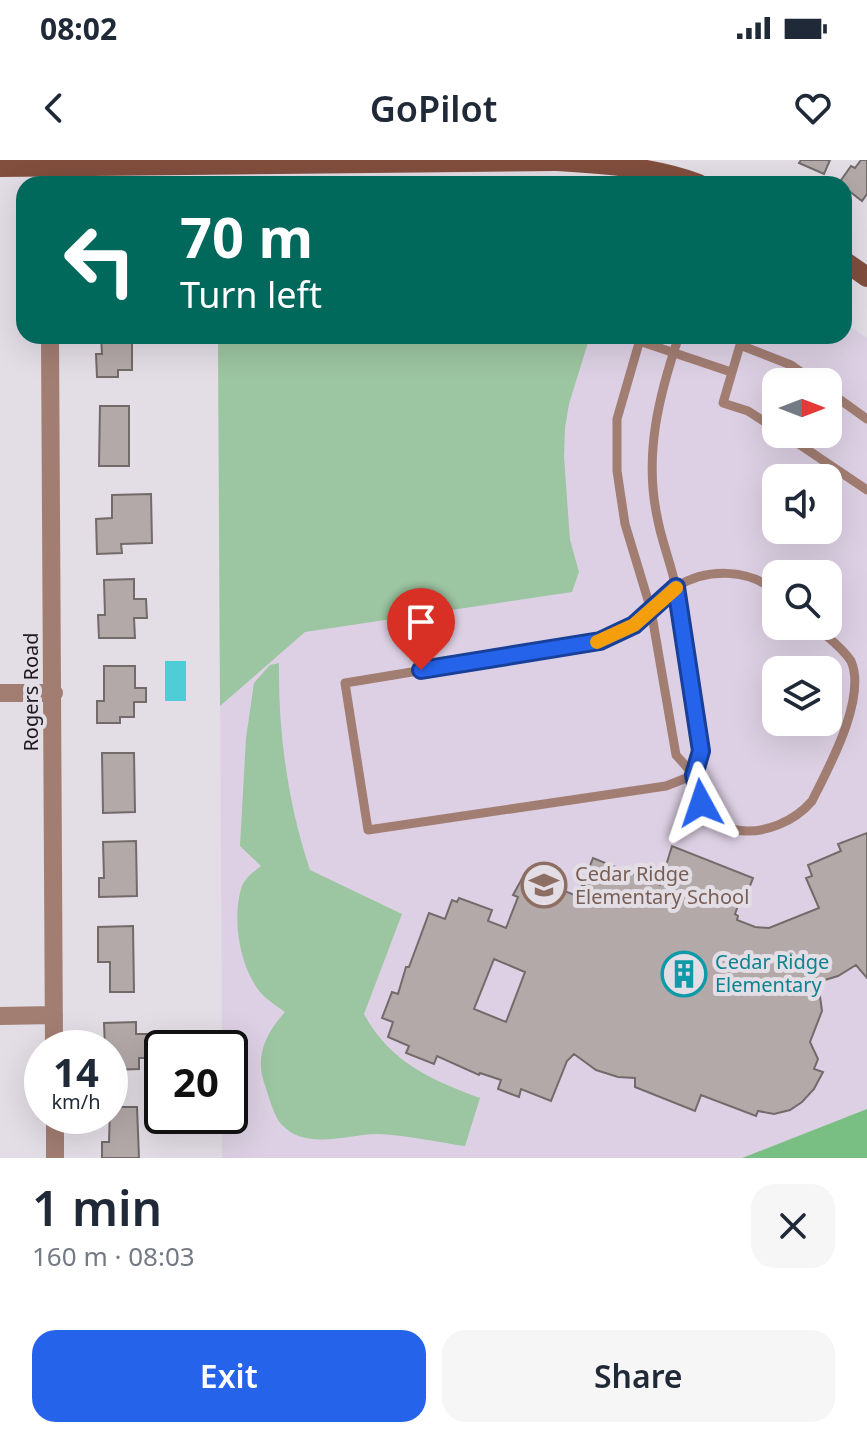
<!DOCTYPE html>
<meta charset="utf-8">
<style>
:root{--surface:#fff;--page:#f6f6f7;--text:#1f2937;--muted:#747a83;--accent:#2563eb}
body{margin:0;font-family:"Noto Sans",sans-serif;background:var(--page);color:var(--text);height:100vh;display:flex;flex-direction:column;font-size:30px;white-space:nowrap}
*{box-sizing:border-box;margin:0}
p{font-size:26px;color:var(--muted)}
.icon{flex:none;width:44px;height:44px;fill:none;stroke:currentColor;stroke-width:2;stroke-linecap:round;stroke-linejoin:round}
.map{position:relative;height:998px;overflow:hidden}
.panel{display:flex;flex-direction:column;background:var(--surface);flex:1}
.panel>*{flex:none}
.banner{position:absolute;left:16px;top:16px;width:836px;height:168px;border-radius:24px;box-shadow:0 8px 32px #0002;background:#00695c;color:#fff;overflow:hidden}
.needle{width:52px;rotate:90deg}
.controls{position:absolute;left:762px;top:208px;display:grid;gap:16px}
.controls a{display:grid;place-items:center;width:80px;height:80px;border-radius:16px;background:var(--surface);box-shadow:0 8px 32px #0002;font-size:40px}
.speed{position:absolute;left:24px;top:870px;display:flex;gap:16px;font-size:40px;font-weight:700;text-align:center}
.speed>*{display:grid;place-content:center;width:104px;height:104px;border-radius:50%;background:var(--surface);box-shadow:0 8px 32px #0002;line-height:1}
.speed small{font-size:20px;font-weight:400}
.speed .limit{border:4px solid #111;border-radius:12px;background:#fff;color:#111}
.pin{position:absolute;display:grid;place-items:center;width:68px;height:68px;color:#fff;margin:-82px -34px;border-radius:50% 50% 50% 0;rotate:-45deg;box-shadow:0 0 8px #0007}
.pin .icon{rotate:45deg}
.me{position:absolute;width:88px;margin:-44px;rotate:355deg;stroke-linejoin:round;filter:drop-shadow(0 0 6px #0008)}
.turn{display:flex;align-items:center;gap:28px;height:168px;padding:0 32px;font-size:36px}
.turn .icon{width:104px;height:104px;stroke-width:2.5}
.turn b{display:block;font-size:56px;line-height:68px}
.round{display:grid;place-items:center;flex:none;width:84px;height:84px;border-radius:24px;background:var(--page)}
.summary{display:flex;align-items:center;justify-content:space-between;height:136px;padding:0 32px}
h1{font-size:48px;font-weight:600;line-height:60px}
.action{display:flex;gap:16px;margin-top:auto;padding:16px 32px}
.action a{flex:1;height:92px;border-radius:24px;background:var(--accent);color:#fff;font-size:32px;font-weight:600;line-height:92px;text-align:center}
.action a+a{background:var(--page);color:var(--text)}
.status{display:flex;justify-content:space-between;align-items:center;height:56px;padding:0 40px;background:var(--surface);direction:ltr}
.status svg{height:22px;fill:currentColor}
header{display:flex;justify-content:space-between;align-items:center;height:104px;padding:0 32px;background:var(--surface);font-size:36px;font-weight:600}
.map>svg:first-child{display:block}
</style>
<div class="status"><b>08:02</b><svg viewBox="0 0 49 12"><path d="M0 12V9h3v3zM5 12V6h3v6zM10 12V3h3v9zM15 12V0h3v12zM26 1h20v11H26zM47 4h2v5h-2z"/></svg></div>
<header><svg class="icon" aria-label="back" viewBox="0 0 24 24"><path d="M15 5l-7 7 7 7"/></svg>GoPilot<svg class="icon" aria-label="heart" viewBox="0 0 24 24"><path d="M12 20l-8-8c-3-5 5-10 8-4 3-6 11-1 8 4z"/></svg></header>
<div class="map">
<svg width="867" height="998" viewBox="0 0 867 998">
<rect width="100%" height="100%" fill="#e3dde5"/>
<path fill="#ddd0e4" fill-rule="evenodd" d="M844,162L867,178V995L746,998H222V956H230V888H222L218,176H844ZM776,222H828V274H776ZM776,318H828V370H776ZM776,414H828V466H776ZM776,510H828V562H776Z"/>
<path fill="#9cc5a1" d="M218,176H590L569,244L565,268L564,297L570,380L579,412L572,432L305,472L220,546Z
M279,503C278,573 288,644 310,710L402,754L364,854C390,902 431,920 480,938L465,986C436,982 407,975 378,974C349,974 306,991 282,965C274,957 269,937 265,925C254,897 266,873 285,852C277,846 267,840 260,832C240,807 232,761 241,729C244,719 253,712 261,706L240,686L246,578L254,523L270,505Z"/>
<path fill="#79bf84" d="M867,949V998H742Z"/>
<path fill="#4ecdd7" d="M165,501H186V541H165Z"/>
<path fill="#b3a9a8" stroke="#736a6a" stroke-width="2" fill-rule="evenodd" d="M801,0H830L824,14L799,3Z
M861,0H867V34L862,41L844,27V24L839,23L851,6L855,8Z
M101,176H132V210H118V217H97L96,194H102Z
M100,246H129V306H99Z
M151,334L152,383L121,384L122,393L97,394L96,359L112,358V335Z
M134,419V439H146L147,458H134L135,478H99L98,455H105L104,420Z
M104,506H135V528H146V542H134V557H120V563H97V541H104Z
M102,593H134L135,652L103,653Z
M867,673V818L856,805L838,816L818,822L822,851L810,882L818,899L814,909L823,912L814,929L802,942L790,950L774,954L758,951L756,956L701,935L695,951L635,927V918L618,917L596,910L574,894L567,901L551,941L521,929L519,937L498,929L501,920L480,913L479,915L437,896L434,904L406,893L409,886L388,877L393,862L382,858L392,832L398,834L406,807H409L429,753L445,759L452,740L457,742L459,738L492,750L488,761L506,768L518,737L513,735L524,715L582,738L586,726L582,725L593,698L660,725L672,686L753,718L743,744L739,743L735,754L738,756L737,760L755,767L769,768L819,748L806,718L812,716L808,705L841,691L838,684ZM494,799L525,812L506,862L474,849Z
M136,681L137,736L99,737V718H104L103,682Z
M133,766L134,832H110V802H98V767Z
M136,862V874H149L150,898H139V909L110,910V888H105L104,863Z
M110,947H137L139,998H102V982H109Z"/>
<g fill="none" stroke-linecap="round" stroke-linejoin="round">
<path stroke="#a27d72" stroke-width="9" d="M641,176L617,259V311L625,364L651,450L676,595L694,615
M679,176C659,235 644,294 657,356C661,380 671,403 676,428C687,481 693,537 701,591C699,599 695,608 695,616C695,685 775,684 812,641C829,607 867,538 851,501C842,487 827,477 815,466
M639,181L731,212
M828,231L867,259
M776,269L748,251L723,243L740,185L791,205L815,222
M784,274L867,330
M694,615L666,626L368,670L345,523L600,481C621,473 637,463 653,448C660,442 668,432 676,427C706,408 749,408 776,432"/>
<path stroke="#a27d72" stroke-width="18" d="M50,176L54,888
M0,533H54
M0,856L54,855
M55,956V998"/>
<path stroke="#824e3e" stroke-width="20" d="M0,7L556,1C604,4 654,7 699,24
M844,101L867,117"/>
</g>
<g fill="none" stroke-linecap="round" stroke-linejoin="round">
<g stroke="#184099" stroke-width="20">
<path id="route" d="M421,510L600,481L634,465L676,427L701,591L694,615L701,643"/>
</g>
<use href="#route" stroke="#2563eb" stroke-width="14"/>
<path stroke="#f59e0b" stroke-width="14" d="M597,482L634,465L676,428"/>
</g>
<defs>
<g id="school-ring" transform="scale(2.3)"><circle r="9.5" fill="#e3dde5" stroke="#8d6e63" stroke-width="1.5"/><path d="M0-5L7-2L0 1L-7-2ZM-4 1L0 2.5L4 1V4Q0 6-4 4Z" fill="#8d6e63"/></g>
<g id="building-ring" transform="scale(2.3)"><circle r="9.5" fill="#e3dde5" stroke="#0f9aa8" stroke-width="1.5"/><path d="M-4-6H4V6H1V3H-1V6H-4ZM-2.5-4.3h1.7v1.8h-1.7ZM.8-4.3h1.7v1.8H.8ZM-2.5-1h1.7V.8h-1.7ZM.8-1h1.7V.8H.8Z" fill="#0f9aa8"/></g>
</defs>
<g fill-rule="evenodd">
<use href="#school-ring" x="544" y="725"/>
<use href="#building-ring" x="684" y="814"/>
</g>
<g text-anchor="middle" stroke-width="8" stroke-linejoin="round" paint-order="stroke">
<g font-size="20" fill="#1b1a1c" stroke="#e3dde5">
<text transform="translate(31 532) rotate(-90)" y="7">Rogers Road</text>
</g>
<g font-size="20" fill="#785e54" stroke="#e3dde5" text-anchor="start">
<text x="575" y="721">Cedar Ridge<tspan x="575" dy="23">Elementary School</tspan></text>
</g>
<g font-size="20" fill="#0d838f" stroke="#e3dde5" text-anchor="start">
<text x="715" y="809">Cedar Ridge<tspan x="715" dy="23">Elementary</tspan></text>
</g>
</g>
</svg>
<div class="controls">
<a><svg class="needle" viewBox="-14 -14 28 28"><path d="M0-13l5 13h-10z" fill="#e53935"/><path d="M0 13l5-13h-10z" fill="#747a83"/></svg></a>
<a><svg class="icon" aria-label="sound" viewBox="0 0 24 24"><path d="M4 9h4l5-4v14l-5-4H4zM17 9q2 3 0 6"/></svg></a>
<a><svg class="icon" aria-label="search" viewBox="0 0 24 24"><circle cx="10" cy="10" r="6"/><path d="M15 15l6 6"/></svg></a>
<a><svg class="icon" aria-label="layers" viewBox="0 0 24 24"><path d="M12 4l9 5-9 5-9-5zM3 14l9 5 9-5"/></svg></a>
</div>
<div class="speed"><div>14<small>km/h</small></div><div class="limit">20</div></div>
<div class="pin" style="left:421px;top:510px;background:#d93025"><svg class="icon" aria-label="arrive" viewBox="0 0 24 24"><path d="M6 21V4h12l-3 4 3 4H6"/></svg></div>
<svg class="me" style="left:701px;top:643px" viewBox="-20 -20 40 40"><path d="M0-17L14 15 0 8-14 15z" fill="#2563eb" stroke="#fff" stroke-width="4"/></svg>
<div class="banner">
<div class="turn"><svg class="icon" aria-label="left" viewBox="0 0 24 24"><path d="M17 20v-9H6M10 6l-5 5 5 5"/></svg><div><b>70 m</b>Turn left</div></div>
</div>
</div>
<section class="panel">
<div class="summary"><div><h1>1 min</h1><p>160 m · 08:03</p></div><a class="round"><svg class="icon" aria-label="close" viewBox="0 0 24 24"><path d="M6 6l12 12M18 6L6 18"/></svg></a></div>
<div class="action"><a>Exit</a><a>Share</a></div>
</section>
